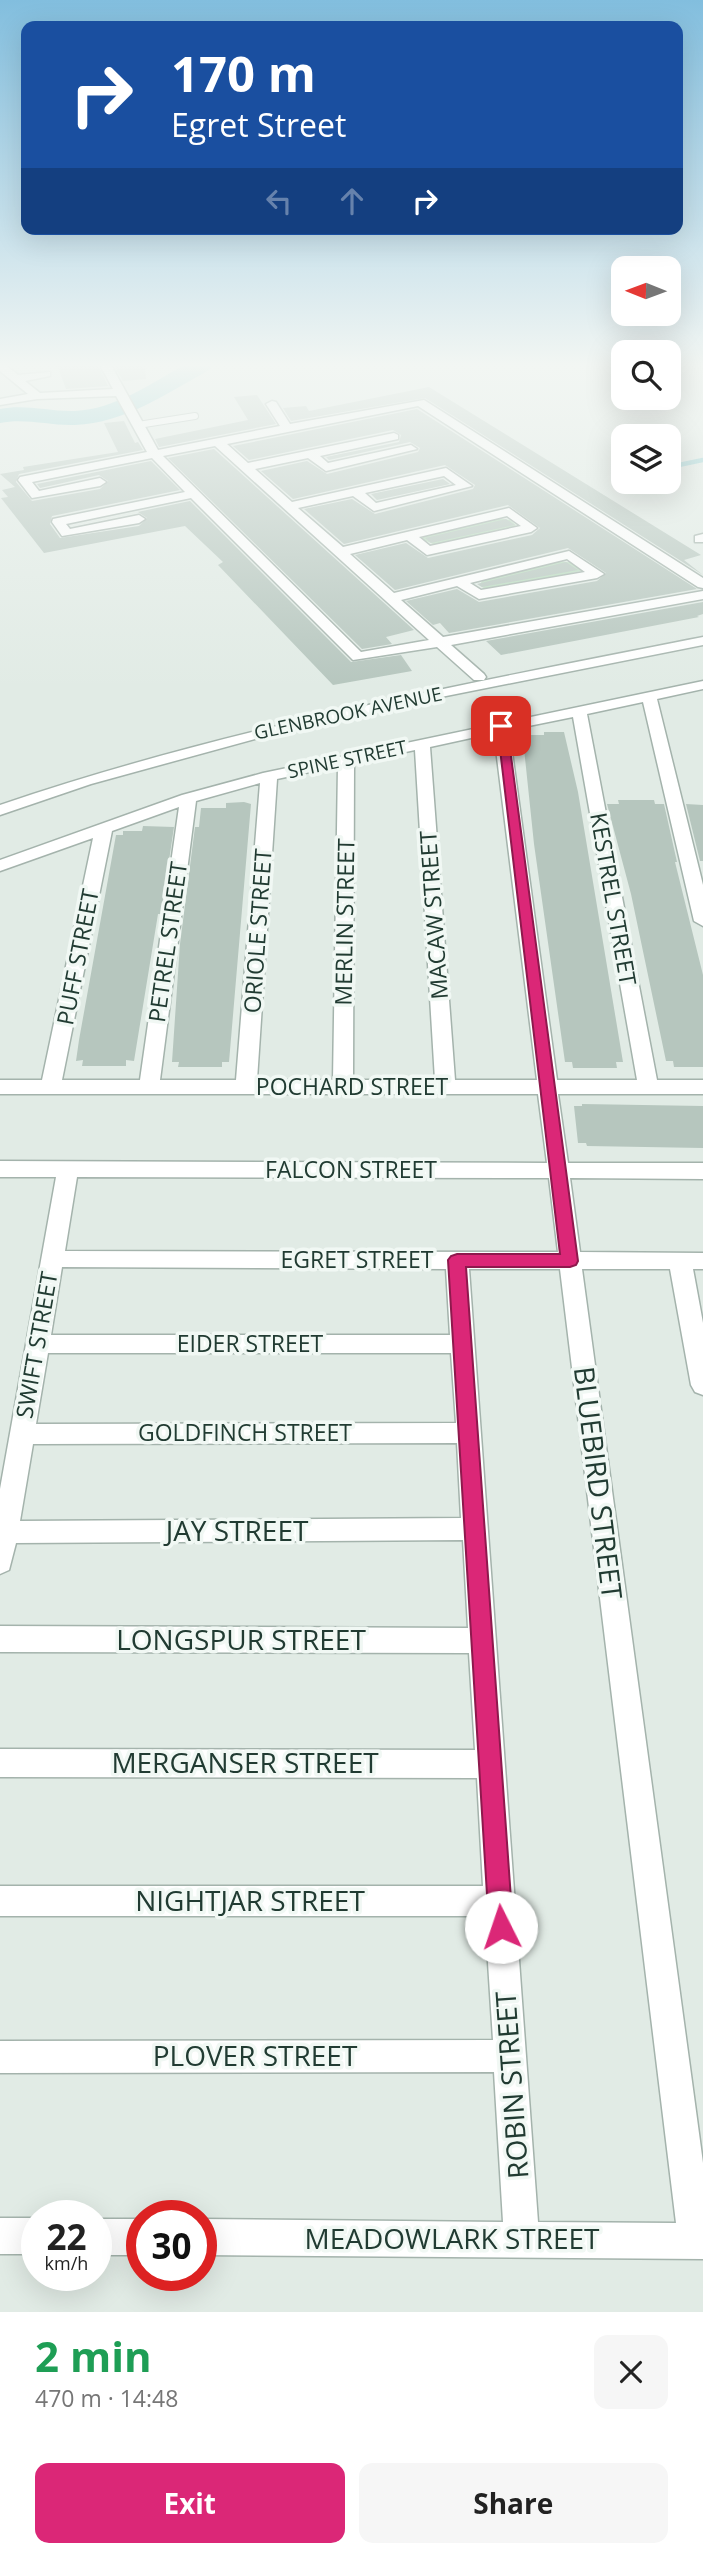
<!DOCTYPE html>
<meta charset="utf-8">
<style>
:root{--surface:#fff;--page:#f6f6f6;--text:#222;--muted:#767676;--accent:#db2777}
body{margin:0;font-family:"Open Sans",sans-serif;background:var(--page);color:var(--text);height:100vh;display:flex;flex-direction:column;font-size:26px;white-space:nowrap}
*{box-sizing:border-box;margin:0}
p{font-size:23px;color:var(--muted)}
.icon{flex:none;width:38px;height:38px;fill:none;stroke:currentColor;stroke-width:2;stroke-linecap:round;stroke-linejoin:round}
.map{position:relative;height:2312px;overflow:hidden}
.drawer{display:flex;flex-direction:column;background:var(--surface);flex:1}
.drawer>*{flex:none}
.banner{position:absolute;left:21px;top:21px;width:662px;height:214px;border-radius:14px;box-shadow:0 7px 28px #0002;background:#1a4fa0;color:#fff;overflow:hidden}
.needle{width:46px;rotate:271deg}
.fabs{position:absolute;left:611px;top:256px;display:grid;gap:14px}
.fabs a{display:grid;place-items:center;width:70px;height:70px;border-radius:14px;background:var(--surface);box-shadow:0 7px 28px #0002;font-size:35px}
.speed{position:absolute;left:21px;top:2200px;display:flex;gap:14px;font-size:35px;font-weight:700;text-align:center}
.speed>*{display:grid;place-content:center;width:91px;height:91px;border-radius:50%;background:var(--surface);box-shadow:0 7px 28px #0002;line-height:1}
.speed small{font-size:18px;font-weight:400}
.speed .limit{border:10px solid #d22;background:#fff;color:#111}
.pin{position:absolute;display:grid;place-items:center;width:60px;height:60px;color:#fff;margin:-30px;border-radius:14px;box-shadow:0 4px 10px #0006}
.me{position:absolute;width:77px;margin:-38px;rotate:356deg;stroke-linejoin:round;filter:drop-shadow(0 0 5px #0008)}
.turn{display:flex;align-items:center;gap:24px;height:147px;padding:0 35px;font-size:32px}
.turn .icon{width:91px;height:91px;stroke-width:2.5}
.turn b{display:block;font-size:49px;line-height:60px}
.lanes{display:flex;align-items:center;height:66px;padding:0 35px;background:#0003;justify-content:center;gap:35px;direction:ltr}
.lanes .off{opacity:.35}
.round{display:grid;place-items:center;flex:none;width:74px;height:74px;border-radius:14px;background:var(--page)}
.overview{display:flex;align-items:center;justify-content:space-between;height:119px;padding:0 35px}
h1{font-size:42px;font-weight:700;line-height:52px;color:#1e9e55}
.primary-button{display:flex;gap:14px;margin-top:auto;padding:14px 35px}
.primary-button a{flex:1;height:80px;border-radius:14px;background:var(--accent);color:#fff;font-size:28px;font-weight:700;line-height:80px;text-align:center}
.primary-button a+a{background:var(--page);color:var(--text)}
.map>svg:first-child{display:block}
</style>
<div class="map">
<svg width="703" height="2312" viewBox="0 0 703 2312">
<rect width="100%" height="100%" fill="#e1ebe5"/>
<path fill="#badcbf" d="M496,518L510,520L516,525L511,529L435,545L422,539L424,535Z
M559,561L575,563L581,571L488,591L479,585L484,579Z"/>
<g fill="none" stroke-linecap="round" stroke-linejoin="round">
<path stroke="#89ccd0" stroke-width="4.5" d="M674,466L703,460"/>
<path fill="#89ccd0" fill-rule="evenodd" d="M184,365H212L209,370C167,393 125,423 75,425C50,426 26,418 0,423V409C26,404 50,412 75,411C115,409 150,384 184,365Z"/>
</g>
<path fill="#b6c6be" d="M57,365H98L108,386L66,389Z
M114,365H145L146,379L123,381Z
M429,387L701,555L684,560L703,575L425,398L291,421L283,408L306,406L309,411Z
M257,395L276,424L159,447L155,439L248,420L234,397Z
M417,409L697,589L449,633L440,623L433,625L406,601L457,589L479,602L597,581L606,573L568,548L395,590L355,555L406,543L428,558L532,535L540,528L508,505L344,544L304,509L352,499L375,514L473,489L475,485L445,465L293,499L261,471L307,461L327,474L418,452L420,448L410,442L329,460L326,457L399,442L401,435L393,430L249,460L233,446Z
M124,421L135,443L138,442L143,450L19,474L16,482L32,501L100,489L108,481L99,475L40,488L37,484L151,461L180,490L52,516L50,524L60,538L139,526L147,518L138,512L71,526L190,501L351,662L401,655L412,671L333,685L218,565L223,562L185,526L44,553L1,498L8,497L2,490L15,487L0,474L24,470L23,467L118,452L104,423Z
M214,449L414,630L386,637L392,644L362,649L168,458Z
M443,479L450,484L377,500L371,494Z
M506,519L515,525L431,543L425,538Z
M566,562L578,570L482,587L477,584Z
M703,602V614L697,616L699,617L501,655L486,641Z
M544,732H564L578,792L623,1062H616L617,1068H573L572,1062H565L534,844L523,739H528L527,735H544Z
M618,800H654L655,804H664L677,862H675L703,975V1067H674L673,1061H666L631,894L607,804H619Z
M244,802L251,804L229,1062H222V1067H178L179,1062H172L180,944L195,827H199L201,808H226V803Z
M686,804L703,805V861H700Z
M143,826L174,827L161,914H158L134,1061L126,1060V1066H82L83,1060L76,1061L79,1040L116,835H123V831H142Z
M582,1104L703,1106V1148L587,1146L586,1143H578L574,1106H582Z"/>
<g fill="none" stroke-linecap="round" stroke-linejoin="round">
<g stroke="#a4b3ac" stroke-width="8">
<path id="service" d="M138,425L195,416"/>
</g>
<g stroke="#a4b3ac" stroke-width="3">
<path id="minor" d="M0,365H6L18,375L50,372V376L25,381L40,393L113,389L100,365H111L158,450L280,426L266,404L272,401L276,402L290,424L424,400L703,578V588L698,587L418,406L227,444L248,463L394,433L398,435V439L320,456L328,463L411,445L417,449L326,471L308,458L255,469L292,502L446,468L472,486L374,511L353,496L298,508L343,547L509,508L537,528L531,532L427,555L407,540L350,554L394,593L569,551L604,574L597,578L479,599L457,586L401,600L443,637L703,591V599L451,645L484,674L486,677L484,680H474L437,647L353,660L191,498L66,524L70,529L139,515L145,519L139,523L62,536L52,522L53,519L185,492L152,458L32,482L39,491L100,478L106,482L100,486L32,498L18,480L20,477L147,452L116,396L37,399L0,405V399L28,394L0,371ZM215,446L429,640L361,652L163,456ZM444,476L456,485L376,503L365,493ZM507,516L521,526L430,546L419,537ZM567,559L585,572L481,590L470,583Z
M703,534V542H695V536Z
M703,681V689L657,699L703,885V926L694,921L643,702L587,714L657,1080H703V1094H558L568,1163H703V1179L570,1178L580,1252L703,1253V1269H693L703,1323V1395L695,1392L691,1385L670,1269H582L703,2163V2259L201,2255V2219L503,2222L494,2072L0,2073V2041L493,2040L485,1916H0V1886H483L477,1778L0,1777V1749L475,1750L469,1653L0,1652V1626L468,1628L463,1540L16,1543L9,1570L0,1574V1489L56,1177H0V1161L547,1163L538,1094H0V1080H42L93,838L0,871V860L182,795L263,773ZM573,717L637,1080H557L509,730ZM494,733L537,1080H455L430,747ZM415,750L435,1080H353L354,763ZM338,766L333,1080H257L277,779ZM260,783L236,1080H160L196,801ZM179,807L140,1080H62L112,831ZM77,1177L549,1178L558,1252L65,1251ZM62,1267L446,1269L450,1335H51ZM469,1269H560L676,2223L538,2222ZM48,1353H451L456,1423L36,1424ZM457,1443L461,1518L20,1521L33,1444Z
M0,2218H37V2254H0Z
M96,2219H142V2255H96Z"/>
</g>
<g stroke="#a4b3ac" stroke-width="3">
<path id="tertiary" d="M703,637V645L436,698L262,737L91,784L0,815V805C229,727 466,684 703,637Z"/>
</g>
<use href="#service" stroke="#fff" stroke-width="6"/>
<use href="#minor" fill="#fff" fill-rule="evenodd"/>
<use href="#tertiary" fill="#fff" fill-rule="evenodd"/>
</g>
<linearGradient id="sky" x2="0" y2="1"><stop stop-color="#82bede"/><stop offset="0.53" stop-color="#f2f6f3"/><stop offset="1" stop-color="#f2f6f3" stop-opacity="0"/></linearGradient>
<rect width="703" height="689" fill="url(#sky)"/>
<path fill="#db2777" stroke="#8e194d" stroke-width="2" d="M497,724L507,726L578,1261L576,1265L570,1267H466L513,1927L510,1935L501,1939L493,1935L489,1927L448,1260L451,1256L457,1254H560Z"/>
<g text-anchor="middle" stroke-width="7" stroke-linejoin="round" paint-order="stroke">
<g font-size="19" fill="#213b32" stroke="#f1f8f4">
<text transform="translate(348 713) rotate(-12)" y="7">GLENBROOK AVENUE</text>
<text transform="translate(347 759) rotate(-12)" y="7">SPINE STREET</text>
</g>
<g font-size="23" fill="#213b32" stroke="#f1f8f4">
<text transform="translate(613 899) rotate(80)" y="8">KESTREL STREET</text>
<text transform="translate(434 915) rotate(-94)" y="8">MACAW STREET</text>
<text transform="translate(345 922) rotate(-89)" y="8">MERLIN STREET</text>
<text transform="translate(258 931) rotate(-86)" y="8">ORIOLE STREET</text>
<text transform="translate(168 942) rotate(-82)" y="8">PETREL STREET</text>
<text transform="translate(78 957) rotate(-79)" y="8">PUFF STREET</text>
<text x="352" y="1095">POCHARD STREET</text>
<text x="351" y="1178">FALCON STREET</text>
<text x="357" y="1268">EGRET STREET</text>
<text x="250" y="1352">EIDER STREET</text>
<text transform="translate(37 1345) rotate(-80)" y="8">SWIFT STREET</text>
<text x="245" y="1441">GOLDFINCH STREET</text>
</g>
<g font-size="28" fill="#213b32" stroke="#f1f8f4">
<text transform="translate(598 1483) rotate(83)" y="10">BLUEBIRD STREET</text>
<text x="237" y="1541">JAY STREET</text>
<text x="241" y="1650">LONGSPUR STREET</text>
<text x="245" y="1773">MERGANSER STREET</text>
<text x="250" y="1911">NIGHTJAR STREET</text>
<text x="255" y="2066">PLOVER STREET</text>
<text transform="translate(512 2085) rotate(-94)" y="10">ROBIN STREET</text>
<text x="452" y="2249">MEADOWLARK STREET</text>
</g>
</g>
</svg>
<div class="fabs">
<a><svg class="needle" viewBox="-14 -14 28 28"><path d="M0-13l5 13h-10z" fill="#e53935"/><path d="M0 13l5-13h-10z" fill="#767676"/></svg></a>
<a><svg class="icon" aria-label="search" viewBox="0 0 24 24"><circle cx="10" cy="10" r="6"/><path d="M15 15l6 6"/></svg></a>
<a><svg class="icon" aria-label="layers" viewBox="0 0 24 24"><path d="M12 4l9 5-9 5-9-5zM3 14l9 5 9-5"/></svg></a>
</div>
<div class="speed"><div>22<small>km/h</small></div><div class="limit">30</div></div>
<div class="pin" style="left:501px;top:726px;background:#d93025"><svg class="icon" aria-label="arrive" viewBox="0 0 24 24"><path d="M6 21V4h12l-3 4 3 4H6"/></svg></div>
<svg class="me" style="left:501px;top:1927px" viewBox="-20 -20 40 40"><circle r="19" fill="#fff"/><path d="M0-13L10 11 0 6-10 11z" fill="#db2777"/></svg>
<div class="banner">
<div class="turn"><svg class="icon" aria-label="right" viewBox="0 0 24 24"><path d="M7 20v-9h11M14 6l5 5-5 5"/></svg><div><b>170 m</b>Egret Street</div></div>
<div class="lanes"><svg class="icon off" aria-label="left" viewBox="0 0 24 24"><path d="M17 20v-9H6M10 6l-5 5 5 5"/></svg><svg class="icon off" aria-label="ahead" viewBox="0 0 24 24"><path d="M12 20V5M6 11l6-6 6 6"/></svg><svg class="icon" aria-label="right" viewBox="0 0 24 24"><path d="M7 20v-9h11M14 6l5 5-5 5"/></svg></div>
</div>
</div>
<section class="drawer">
<div class="overview"><div><h1>2 min</h1><p>470 m · 14:48</p></div><a class="round"><svg class="icon" aria-label="close" viewBox="0 0 24 24"><path d="M6 6l12 12M18 6L6 18"/></svg></a></div>
<div class="primary-button"><a>Exit</a><a>Share</a></div>
</section>
